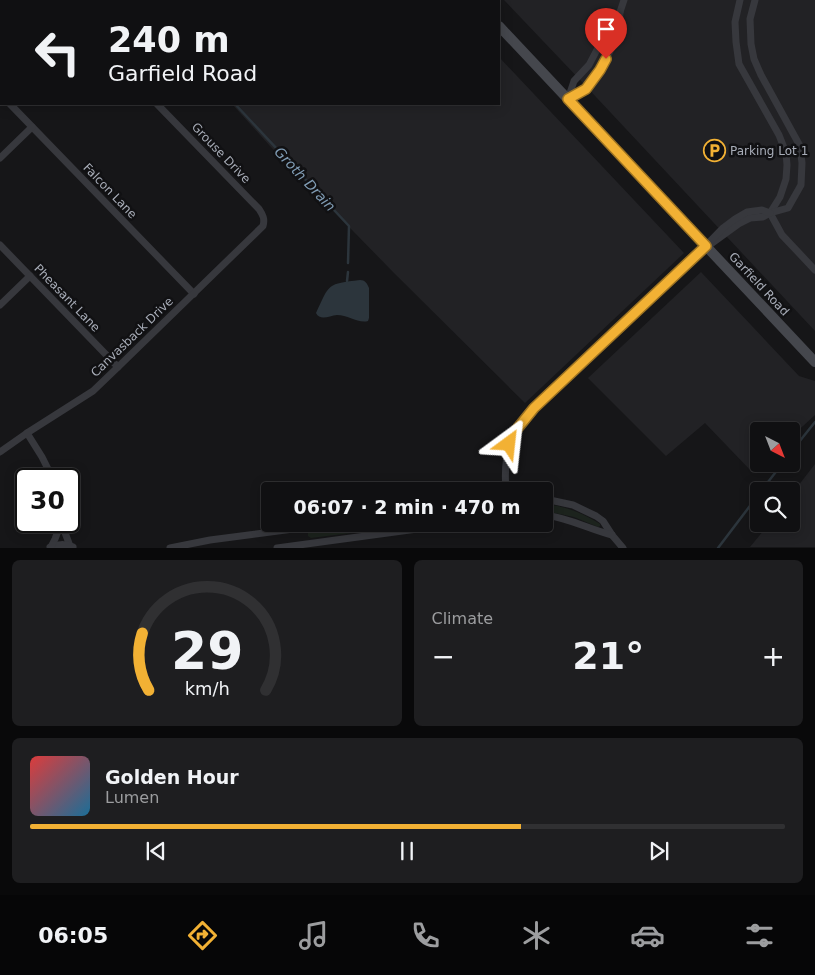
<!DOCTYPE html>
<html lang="en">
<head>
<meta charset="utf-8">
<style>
  body { margin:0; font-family:"DejaVu Sans",sans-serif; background:#1e1e20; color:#f1f3f6; height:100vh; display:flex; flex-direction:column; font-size:19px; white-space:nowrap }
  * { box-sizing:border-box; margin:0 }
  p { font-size:16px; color:#9c9d9f }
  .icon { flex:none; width:28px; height:28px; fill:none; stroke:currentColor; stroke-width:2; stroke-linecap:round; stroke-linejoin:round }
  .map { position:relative; height:548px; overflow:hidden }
  .panel { display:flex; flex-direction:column; gap:12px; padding:12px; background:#09090a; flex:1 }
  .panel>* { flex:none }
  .top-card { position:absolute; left:0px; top:0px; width:500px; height:105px; box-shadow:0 2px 12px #0003,0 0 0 1px #303032; background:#101012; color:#f1f3f6; overflow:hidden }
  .needle { width:32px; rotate:138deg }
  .fabs { position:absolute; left:750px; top:422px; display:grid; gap:10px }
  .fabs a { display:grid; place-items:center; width:50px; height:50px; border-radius:5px; background:#101012; box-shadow:0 2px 12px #0003,0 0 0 1px #303032; font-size:25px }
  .speed { position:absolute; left:15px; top:468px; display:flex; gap:10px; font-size:25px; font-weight:700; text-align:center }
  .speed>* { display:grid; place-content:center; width:65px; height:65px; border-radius:50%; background:#101012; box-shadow:0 2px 12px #0003,0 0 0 1px #303032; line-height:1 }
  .speed .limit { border:2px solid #111; border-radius:8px; background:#fff; color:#111 }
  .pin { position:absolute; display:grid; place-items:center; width:42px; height:42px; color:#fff; margin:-51px -21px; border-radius:50% 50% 50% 0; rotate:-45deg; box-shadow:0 0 5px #0007 }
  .pin .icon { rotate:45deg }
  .me { position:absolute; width:55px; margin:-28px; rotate:30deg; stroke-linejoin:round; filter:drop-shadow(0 0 4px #0008) }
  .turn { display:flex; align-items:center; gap:18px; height:105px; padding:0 25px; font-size:22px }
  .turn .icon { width:65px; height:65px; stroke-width:2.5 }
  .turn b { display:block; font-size:35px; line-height:42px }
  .big { font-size:38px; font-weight:600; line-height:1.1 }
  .panel .card { flex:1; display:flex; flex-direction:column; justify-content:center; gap:8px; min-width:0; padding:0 18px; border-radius:8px; background:#1e1e20 }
  .panel .dial { align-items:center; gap:0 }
  .dial svg { height:130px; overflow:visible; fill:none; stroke:#303032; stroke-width:7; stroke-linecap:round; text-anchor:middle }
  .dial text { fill:#f1f3f6; stroke:none }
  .song { display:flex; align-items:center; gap:15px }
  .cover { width:60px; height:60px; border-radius:8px; background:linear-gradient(135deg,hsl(0 70% 55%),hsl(200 70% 35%)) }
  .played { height:5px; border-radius:2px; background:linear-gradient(90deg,#f2b134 65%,#303032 65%) }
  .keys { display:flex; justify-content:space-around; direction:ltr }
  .heat { display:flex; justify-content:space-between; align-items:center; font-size:28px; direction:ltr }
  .panel .tiles { flex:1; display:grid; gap:12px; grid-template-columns:1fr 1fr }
  .card:last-child { grid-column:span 2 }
  .trip { position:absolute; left:261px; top:482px; width:292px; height:50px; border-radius:5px; background:#101012; box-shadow:0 2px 12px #0003,0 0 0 1px #303032; font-weight:600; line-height:50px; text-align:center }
  .tab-bar { display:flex; height:80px; justify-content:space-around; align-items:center; background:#060607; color:#9c9d9f }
  .tab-bar .icon { width:35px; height:35px }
  .tab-bar .selected { color:#f2b134 }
  .tab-bar b { font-size:22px; color:#f1f3f6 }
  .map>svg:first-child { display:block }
</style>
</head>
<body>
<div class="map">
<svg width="815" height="548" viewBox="0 0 815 548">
  <rect width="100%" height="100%" fill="#161618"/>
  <g fill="#222225">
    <path d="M504,0H815V331L582,82Z"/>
    <path d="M499,57L684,253L525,403L394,273L270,146L232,104H499Z"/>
    <path d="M701,272L799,376L815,381V415L791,437V431H759V464H763L753,473L705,423L666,456L588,378Z"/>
    <path d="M815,464V547H750L769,524H791V495Z"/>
  </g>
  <g fill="#1c231d">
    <path d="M545,504C565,506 583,513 600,524V526L598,527L574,517L545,511Z"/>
    <path d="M368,524H412L399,527L311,538L308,536V532L310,531Z"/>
  </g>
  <path fill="#2c353c" d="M360,280C365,280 367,283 369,288V318L368,321C359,324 348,315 337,315C329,316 320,321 316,313C330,283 327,284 360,280Z"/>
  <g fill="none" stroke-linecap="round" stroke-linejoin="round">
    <g stroke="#2c353c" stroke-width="2.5">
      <path d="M138,0L139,1"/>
      <path d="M235,104L349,226L348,263"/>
      <path d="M347,281L348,272"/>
      <path d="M791,452L815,422"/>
      <path d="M761,491L782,464"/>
      <path d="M718,548L759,494"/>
    </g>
    <g stroke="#37383d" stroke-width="7">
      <path d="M57,0L59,1"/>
      <path d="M740,0L735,22L736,42L739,64L779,135L786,153L787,165L786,179L780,197L770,213"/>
      <path d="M11,1L13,0"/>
      <path d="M0,12L1,11"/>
      <path d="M0,93L1,95"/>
      <path d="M568,99L586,89L601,70L612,47L619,29L620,12L624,0"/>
      <path d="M568,99L574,81L589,65L601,42L607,24L620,12"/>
      <path d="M10,104L194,294"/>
      <path d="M0,158L32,127"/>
      <path d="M770,213L782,235L815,270"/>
      <path d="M711,244L740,223L750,218L763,217L770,213L788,208L801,185L802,163L800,146L761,75L754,59L751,44L750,19L755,0"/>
      <path d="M0,245L118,367"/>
      <path d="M0,305L30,276"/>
      <path d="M27,433L42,457L53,479"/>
      <path d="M0,452L27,433L93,391L118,367L263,226C265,219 263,215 259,209L157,104"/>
      <path d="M506,491C503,454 509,437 534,408L692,260L723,228L735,219L747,212L762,210L770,213"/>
      <path d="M545,499L573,505L596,516L603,521L612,535L623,548"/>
      <path d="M545,515C569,518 589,529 612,535"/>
      <path d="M61,522L70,546"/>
      <path d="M50,547C58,544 65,543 73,547"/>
      <path d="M51,547L55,539L61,523"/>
      <path d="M170,548L210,540L331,524"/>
      <path d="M277,548L454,524"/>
    </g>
    <g stroke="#45474d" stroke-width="10">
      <path d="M474,0L475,1"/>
      <path d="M499,26L815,362"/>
    </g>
  </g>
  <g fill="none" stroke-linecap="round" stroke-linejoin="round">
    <defs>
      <path id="route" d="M509,444L517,429L534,408L706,246L568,99L586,89L600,70L606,59"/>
    </defs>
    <use href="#route" stroke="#9d7322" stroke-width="12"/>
    <use href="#route" stroke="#f2b134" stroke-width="9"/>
  </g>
  <defs>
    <symbol id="parking-ring" viewBox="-11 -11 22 22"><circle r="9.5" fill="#111113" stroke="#f2b134" stroke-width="1.5"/><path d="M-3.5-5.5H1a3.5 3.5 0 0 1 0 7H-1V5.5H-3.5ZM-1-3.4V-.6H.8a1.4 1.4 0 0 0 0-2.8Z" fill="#f2b134"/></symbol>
  </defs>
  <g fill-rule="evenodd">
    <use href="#parking-ring" x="702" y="138" width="25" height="25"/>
  </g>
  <g text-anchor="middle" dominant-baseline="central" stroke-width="5" stroke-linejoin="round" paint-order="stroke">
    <g font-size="12" fill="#a8adb8" stroke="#111113" text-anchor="start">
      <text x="730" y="151">Parking Lot 1</text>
    </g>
    <g font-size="12" fill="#a8adb8" stroke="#111113">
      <text transform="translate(221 153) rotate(46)">Grouse Drive</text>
      <text transform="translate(110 191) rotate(46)">Falcon Lane</text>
      <text transform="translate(759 284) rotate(47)">Garfield Road</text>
      <text transform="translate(67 298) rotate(46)">Pheasant Lane</text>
      <text transform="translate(132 337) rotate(-44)">Canvasback Drive</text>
    </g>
    <g font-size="14" font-style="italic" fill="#7f9bb3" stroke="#111113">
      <text transform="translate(305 179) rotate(47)">Groth Drain</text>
    </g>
  </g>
</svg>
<div class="fabs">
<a><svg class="needle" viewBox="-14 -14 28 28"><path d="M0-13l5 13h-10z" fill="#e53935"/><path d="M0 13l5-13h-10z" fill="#9c9d9f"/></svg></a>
<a><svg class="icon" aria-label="search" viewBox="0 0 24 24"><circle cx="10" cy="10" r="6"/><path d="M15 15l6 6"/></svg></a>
</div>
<div class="speed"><div class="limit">30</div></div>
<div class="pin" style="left:606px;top:59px;background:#d93025"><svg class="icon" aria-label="arrive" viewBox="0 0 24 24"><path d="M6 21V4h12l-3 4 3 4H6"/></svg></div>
<svg class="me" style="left:509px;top:444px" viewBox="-20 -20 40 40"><path d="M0-17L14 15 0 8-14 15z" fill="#f2b134" stroke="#fff" stroke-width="4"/></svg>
<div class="trip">06:07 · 2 min · 470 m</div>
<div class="top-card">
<div class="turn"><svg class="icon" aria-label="left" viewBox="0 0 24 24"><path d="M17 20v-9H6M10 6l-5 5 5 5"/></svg><div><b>240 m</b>Garfield Road</div></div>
</div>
</div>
<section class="panel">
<div class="tiles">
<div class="card dial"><svg viewBox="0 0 100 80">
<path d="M14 69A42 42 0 1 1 86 69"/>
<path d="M14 69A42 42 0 0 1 10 34" stroke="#f2b134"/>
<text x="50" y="56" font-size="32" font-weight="700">29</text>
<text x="50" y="72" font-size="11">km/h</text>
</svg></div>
<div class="card"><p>Climate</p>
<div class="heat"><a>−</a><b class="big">21°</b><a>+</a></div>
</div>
<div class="card">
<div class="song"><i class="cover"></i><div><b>Golden Hour</b><p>Lumen</p></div></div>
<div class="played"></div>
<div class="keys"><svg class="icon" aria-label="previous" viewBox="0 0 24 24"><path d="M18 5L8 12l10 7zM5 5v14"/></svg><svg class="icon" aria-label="pause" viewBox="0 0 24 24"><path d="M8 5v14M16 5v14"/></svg><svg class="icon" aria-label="next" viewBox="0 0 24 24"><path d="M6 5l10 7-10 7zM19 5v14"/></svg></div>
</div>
</div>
</section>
<nav class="tab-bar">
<b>06:05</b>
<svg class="icon selected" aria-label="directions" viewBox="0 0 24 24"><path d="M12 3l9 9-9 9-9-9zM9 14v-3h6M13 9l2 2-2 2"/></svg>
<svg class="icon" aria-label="music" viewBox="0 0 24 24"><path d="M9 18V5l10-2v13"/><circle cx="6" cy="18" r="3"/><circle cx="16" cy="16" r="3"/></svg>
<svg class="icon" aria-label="phone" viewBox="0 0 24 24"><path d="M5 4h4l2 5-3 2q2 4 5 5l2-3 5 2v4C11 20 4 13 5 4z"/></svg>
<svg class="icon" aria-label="climate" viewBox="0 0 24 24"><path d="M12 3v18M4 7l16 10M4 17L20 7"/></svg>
<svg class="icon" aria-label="car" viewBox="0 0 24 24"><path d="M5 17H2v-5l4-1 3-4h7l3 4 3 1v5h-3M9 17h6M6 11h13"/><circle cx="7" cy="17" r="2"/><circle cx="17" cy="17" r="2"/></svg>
<svg class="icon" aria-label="filters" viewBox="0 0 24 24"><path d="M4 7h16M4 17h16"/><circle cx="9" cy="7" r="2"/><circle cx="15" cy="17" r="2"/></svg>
</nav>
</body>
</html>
